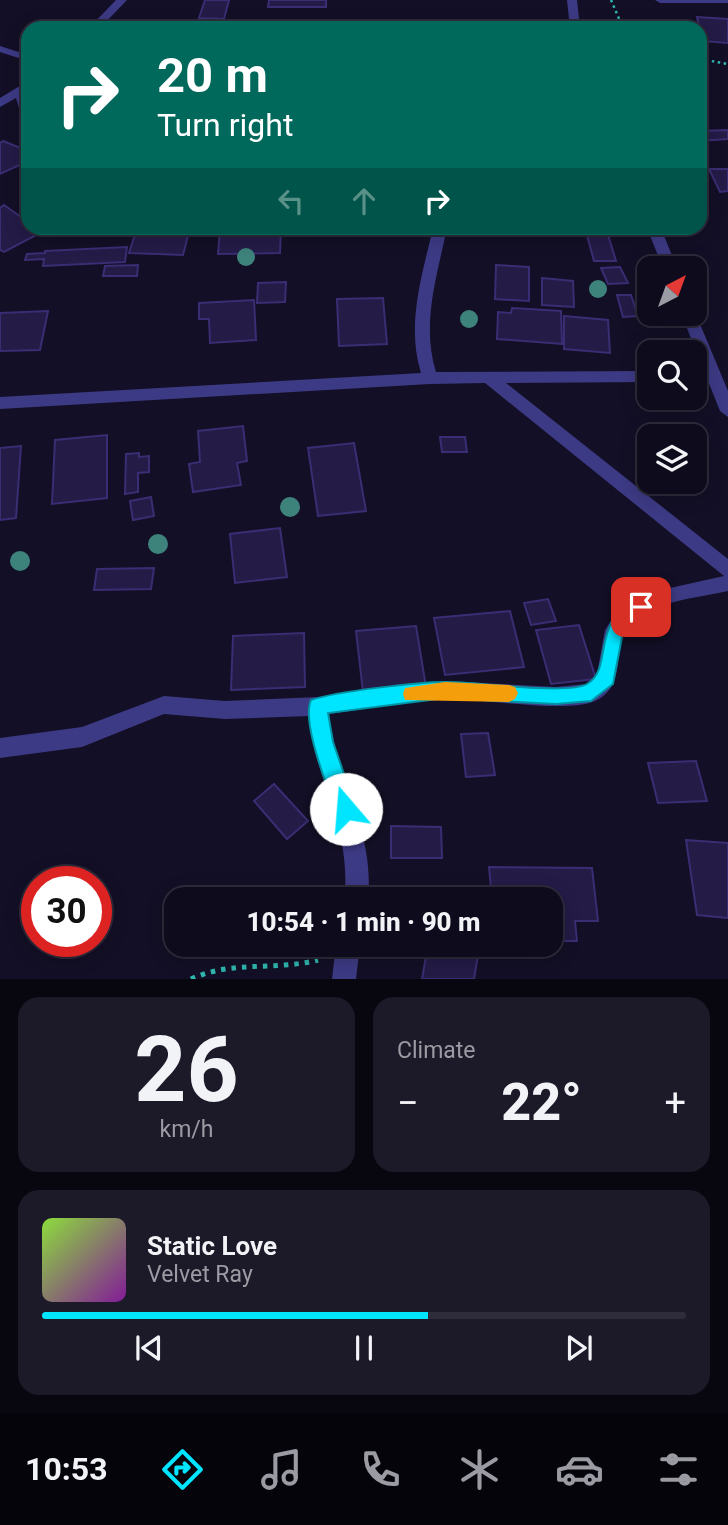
<!DOCTYPE html>
<html lang="en">
<head>
<meta charset="utf-8">
<style>
  body { margin:0; font-family:Roboto,sans-serif; background:#1c1929; color:#f1f3f6; height:100vh; display:flex; flex-direction:column; font-size:26px; white-space:nowrap }
  * { box-sizing:border-box; margin:0 }
  p { font-size:23px; color:#9b9ba3 }
  .icon { flex:none; width:38px; height:38px; fill:none; stroke:currentColor; stroke-width:2; stroke-linecap:round; stroke-linejoin:round }
  .map { position:relative; height:979px; overflow:hidden }
  .side { display:flex; flex-direction:column; gap:18px; padding:18px; background:#08060f; flex:1 }
  .side>* { flex:none }
  .banner { position:absolute; left:21px; top:21px; width:686px; height:214px; border-radius:21px; box-shadow:0 4px 18px #0003,0 0 0 2px #2e2b3b; background:#00695c; color:#fff; overflow:hidden }
  .needle { width:46px; rotate:41deg }
  .fabs { position:absolute; left:637px; top:256px; display:grid; gap:14px }
  .fabs a { display:grid; place-items:center; width:70px; height:70px; border-radius:14px; background:#0e0b1c; box-shadow:0 4px 18px #0003,0 0 0 2px #2e2b3b; font-size:35px }
  .speed { position:absolute; left:21px; top:866px; display:flex; gap:14px; font-size:35px; font-weight:700; text-align:center }
  .speed>* { display:grid; place-content:center; width:91px; height:91px; border-radius:50%; background:#0e0b1c; box-shadow:0 4px 18px #0003,0 0 0 2px #2e2b3b; line-height:1 }
  .speed .limit { border:10px solid #d22; background:#fff; color:#111 }
  .pin { position:absolute; display:grid; place-items:center; width:60px; height:60px; color:#fff; margin:-30px; border-radius:14px; box-shadow:0 4px 10px #0006 }
  .me { position:absolute; width:77px; margin:-38px; rotate:342deg; stroke-linejoin:round; filter:drop-shadow(0 0 5px #0008) }
  .turn { display:flex; align-items:center; gap:24px; height:147px; padding:0 21px; font-size:32px }
  .turn .icon { width:91px; height:91px; stroke-width:2.5 }
  .turn b { display:block; font-size:49px; line-height:60px }
  .lanes { display:flex; align-items:center; height:66px; padding:0 21px; background:#0003; justify-content:center; gap:35px; direction:ltr }
  .lanes .off { opacity:.35 }
  .big { font-size:52px; font-weight:800; line-height:1.1 }
  .side .widget { flex:1; display:flex; flex-direction:column; justify-content:center; gap:10px; min-width:0; padding:0 24px; border-radius:21px; background:#1c1929 }
  .side .dial { align-items:center; gap:0 }
  .dial b { font-size:91px; line-height:1 }
  .song { display:flex; align-items:center; gap:21px }
  .cover { width:84px; height:84px; border-radius:10px; background:linear-gradient(135deg,hsl(90 70% 55%),hsl(290 70% 35%)) }
  .played { height:7px; border-radius:4px; background:linear-gradient(90deg,#00e5ff 60%,#2e2b3b 60%) }
  .keys { display:flex; justify-content:space-around; direction:ltr }
  .heat { display:flex; justify-content:space-between; align-items:center; font-size:38px; direction:ltr }
  .side .tiles { flex:1; display:grid; gap:18px; grid-template-columns:1fr 1fr }
  .widget:last-child { grid-column:span 2 }
  .trip { position:absolute; left:164px; top:887px; width:399px; height:70px; border-radius:21px; background:#0e0b1c; box-shadow:0 4px 18px #0003,0 0 0 2px #2e2b3b; font-weight:800; line-height:70px; text-align:center }
  .menu { display:flex; height:112px; justify-content:space-around; align-items:center; background:#06040b; color:#9b9ba3 }
  .menu .icon { width:49px; height:49px }
  .menu .on { color:#00e5ff }
  .menu b { font-size:32px; color:#f1f3f6 }
  .map>svg:first-child { display:block }
</style>
</head>
<body>
<div class="map">
<svg width="728" height="979" viewBox="0 0 728 979">
  <rect width="100%" height="100%" fill="#130f26"/>
  <g fill="#241b47" stroke="#3b2d73" stroke-width="2">
    <path d="M205,0H229L224,19L199,18Z"/>
    <path d="M269,0H326V7H268Z"/>
    <path d="M697,17L728,19V43L702,41Z"/>
    <path d="M728,130V139L700,141V131Z"/>
    <path d="M3,141L28,151V161L0,174V143Z"/>
    <path d="M709,169H728V191L720,192Z"/>
    <path d="M4,205L28,222V228L42,232L4,252L0,250V208Z"/>
    <path d="M137,228H190L183,255L129,253Z"/>
    <path d="M517,228H578L580,233L518,234Z"/>
    <path d="M585,228H606L616,261H594Z"/>
    <path d="M281,229L280,253L218,254L220,230Z"/>
    <path d="M127,247L125,262L43,266L44,259L25,260L27,254L45,253V251Z"/>
    <path d="M138,265L137,276H103L105,266Z"/>
    <path d="M496,265L529,267V301L495,299Z"/>
    <path d="M620,267L628,283L608,284L601,268Z"/>
    <path d="M542,278L573,281L574,307L542,305Z"/>
    <path d="M286,282L285,302L257,303L258,283Z"/>
    <path d="M617,295H631L638,316L623,317Z"/>
    <path d="M383,298L387,344L339,346L337,299Z"/>
    <path d="M254,300L256,340L210,343L209,319H199V303Z"/>
    <path d="M512,308L561,311L562,344L497,339L498,312L511,313Z"/>
    <path d="M48,311L40,350L0,351V313Z"/>
    <path d="M564,316L608,320L610,353L564,349Z"/>
    <path d="M243,426L247,461L237,463L241,485L193,492L189,464L200,462L198,431Z"/>
    <path d="M107,435V498L52,504L55,440Z"/>
    <path d="M440,437H465L467,452H442Z"/>
    <path d="M354,443L366,511L318,516L308,448Z"/>
    <path d="M21,446L16,518L0,520V448Z"/>
    <path d="M139,453V457L149,456V472L138,473V492L125,494L126,454Z"/>
    <path d="M151,497L154,516L133,520L130,501Z"/>
    <path d="M280,528L287,577L235,583L230,534Z"/>
    <path d="M154,568L151,589L94,590L97,569Z"/>
    <path d="M548,599L556,621L531,625L524,603Z"/>
    <path d="M510,611L524,667L445,675L434,618Z"/>
    <path d="M579,625L596,679L551,684L536,630Z"/>
    <path d="M416,626L426,687L363,692L356,631Z"/>
    <path d="M304,633L305,687L231,690L233,636Z"/>
    <path d="M488,733L495,775L466,777L461,734Z"/>
    <path d="M696,761L707,801L658,803L648,763Z"/>
    <path d="M274,784L308,821L287,839L254,801Z"/>
    <path d="M391,826L441,827L442,858H391Z"/>
    <path d="M686,840L728,843V918L697,915Z"/>
    <path d="M489,867L592,868L598,921H575L577,941H551V900H479L478,888H491Z"/>
    <path d="M428,945H463L479,949L474,979H422Z"/>
  </g>
  <g fill="none" stroke-linecap="round" stroke-linejoin="round">
    <g stroke="#2fb8b0" stroke-width="2.5" stroke-dasharray="2.5 3.5" stroke-linecap="butt">
      <path d="M611,0L623,28"/>
      <path d="M700,59L728,64"/>
    </g>
    <path stroke="#2fb8b0" stroke-width="5" stroke-dasharray="4.5 6" stroke-linecap="butt" d="M191,979C233,960 275,971 318,960"/>
    <path fill="#3d3a85" fill-rule="evenodd" d="M0,46L28,55V61L0,52Z"/>
    <g fill="#3d3a85" fill-rule="evenodd">
      <path d="M116,0H127L100,28H89Z"/>
      <path d="M567,0H577L580,28H570Z"/>
      <path d="M655,0H728V3H660Z"/>
      <path d="M28,81V122L22,118L16,98L0,107V98Z"/>
      <path d="M433,228H447C437,276 421,324 436,372L649,371V382L506,383L728,559V591C697,598 651,601 629,626C610,647 629,686 595,701C565,714 483,698 446,699C408,700 368,709 329,714C337,780 375,830 368,900H344C353,830 315,781 309,716L225,719L164,714L82,747L0,758V738L82,727L164,696L225,701L318,697L445,681L556,687L586,684L597,674L605,630L616,613L634,601L670,588L724,576L485,383L430,384L0,409V397L421,373C406,324 422,276 433,228Z"/>
      <path d="M647,228H661L677,268H663Z"/>
      <path d="M695,312L728,391V417L720,411L708,381L695,380V370L703,369L681,313Z"/>
      <path d="M336,945H360L356,979H332Z"/>
    </g>
  </g>
  <g fill="#3d827b">
    <circle cx="246" cy="257" r="9"/>
    <circle cx="598" cy="289" r="9"/>
    <circle cx="469" cy="319" r="9"/>
    <circle cx="290" cy="507" r="10"/>
    <circle cx="158" cy="544" r="10"/>
    <circle cx="20" cy="561" r="10"/>
  </g>
  <path fill="#00e5ff" stroke="#0095a6" stroke-width="2" d="M641,599L649,607L623,632L613,684L591,701L556,704L445,698L328,713L333,742L356,809L353,816L346,819L339,816C329,793 301,722 311,700C334,692 423,681 449,682C475,682 568,695 587,684C615,668 588,618 641,599Z"/>
  <path fill="#f59e0b" d="M445,682L509,685L515,687L518,693L515,699L509,702L405,700L403,694L405,688Z"/>
</svg>
<div class="fabs">
<a><svg class="needle" viewBox="-14 -14 28 28"><path d="M0-13l5 13h-10z" fill="#e53935"/><path d="M0 13l5-13h-10z" fill="#9b9ba3"/></svg></a>
<a><svg class="icon" aria-label="search" viewBox="0 0 24 24"><circle cx="10" cy="10" r="6"/><path d="M15 15l6 6"/></svg></a>
<a><svg class="icon" aria-label="layers" viewBox="0 0 24 24"><path d="M12 4l9 5-9 5-9-5zM3 14l9 5 9-5"/></svg></a>
</div>
<div class="speed"><div class="limit">30</div></div>
<div class="pin" style="left:641px;top:607px;background:#d93025"><svg class="icon" aria-label="arrive" viewBox="0 0 24 24"><path d="M6 21V4h12l-3 4 3 4H6"/></svg></div>
<svg class="me" style="left:346px;top:809px" viewBox="-20 -20 40 40"><circle r="19" fill="#fff"/><path d="M0-13L10 11 0 6-10 11z" fill="#00e5ff"/></svg>
<div class="trip">10:54 · 1 min · 90 m</div>
<div class="banner">
<div class="turn"><svg class="icon" aria-label="right" viewBox="0 0 24 24"><path d="M7 20v-9h11M14 6l5 5-5 5"/></svg><div><b>20 m</b>Turn right</div></div>
<div class="lanes"><svg class="icon off" aria-label="left" viewBox="0 0 24 24"><path d="M17 20v-9H6M10 6l-5 5 5 5"/></svg><svg class="icon off" aria-label="ahead" viewBox="0 0 24 24"><path d="M12 20V5M6 11l6-6 6 6"/></svg><svg class="icon" aria-label="right" viewBox="0 0 24 24"><path d="M7 20v-9h11M14 6l5 5-5 5"/></svg></div>
</div>
</div>
<section class="side">
<div class="tiles">
<div class="widget dial"><b>26</b><p>km/h</p></div>
<div class="widget"><p>Climate</p>
<div class="heat"><a>−</a><b class="big">22°</b><a>+</a></div>
</div>
<div class="widget">
<div class="song"><i class="cover"></i><div><b>Static Love</b><p>Velvet Ray</p></div></div>
<div class="played"></div>
<div class="keys"><svg class="icon" aria-label="previous" viewBox="0 0 24 24"><path d="M18 5L8 12l10 7zM5 5v14"/></svg><svg class="icon" aria-label="pause" viewBox="0 0 24 24"><path d="M8 5v14M16 5v14"/></svg><svg class="icon" aria-label="next" viewBox="0 0 24 24"><path d="M6 5l10 7-10 7zM19 5v14"/></svg></div>
</div>
</div>
</section>
<nav class="menu">
<b>10:53</b>
<svg class="icon on" aria-label="directions" viewBox="0 0 24 24"><path d="M12 3l9 9-9 9-9-9zM9 14v-3h6M13 9l2 2-2 2"/></svg>
<svg class="icon" aria-label="music" viewBox="0 0 24 24"><path d="M9 18V5l10-2v13"/><circle cx="6" cy="18" r="3"/><circle cx="16" cy="16" r="3"/></svg>
<svg class="icon" aria-label="phone" viewBox="0 0 24 24"><path d="M5 4h4l2 5-3 2q2 4 5 5l2-3 5 2v4C11 20 4 13 5 4z"/></svg>
<svg class="icon" aria-label="climate" viewBox="0 0 24 24"><path d="M12 3v18M4 7l16 10M4 17L20 7"/></svg>
<svg class="icon" aria-label="car" viewBox="0 0 24 24"><path d="M5 17H2v-5l4-1 3-4h7l3 4 3 1v5h-3M9 17h6M6 11h13"/><circle cx="7" cy="17" r="2"/><circle cx="17" cy="17" r="2"/></svg>
<svg class="icon" aria-label="filters" viewBox="0 0 24 24"><path d="M4 7h16M4 17h16"/><circle cx="9" cy="7" r="2"/><circle cx="15" cy="17" r="2"/></svg>
</nav>
</body>
</html>
